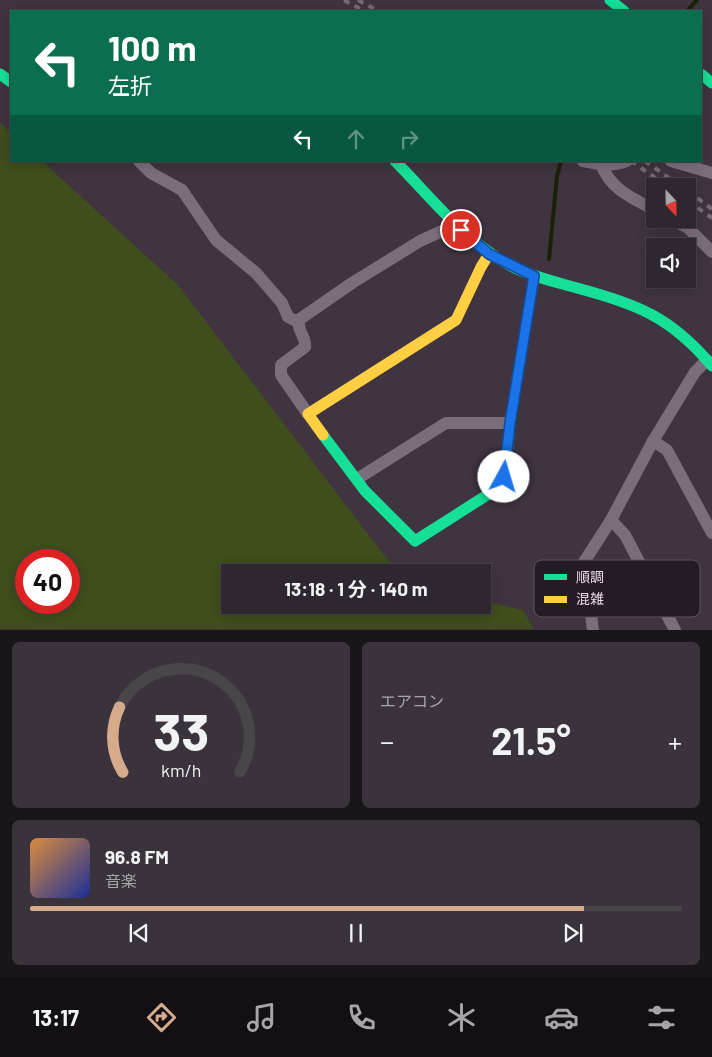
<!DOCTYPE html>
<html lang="ja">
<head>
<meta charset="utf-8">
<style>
  body { margin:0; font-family:Barlow,"Noto Sans JP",sans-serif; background:#3b333b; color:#f1f3f6; height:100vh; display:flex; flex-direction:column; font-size:19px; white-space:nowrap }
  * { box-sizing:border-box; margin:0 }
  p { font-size:16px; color:#a7a5aa }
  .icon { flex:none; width:28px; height:28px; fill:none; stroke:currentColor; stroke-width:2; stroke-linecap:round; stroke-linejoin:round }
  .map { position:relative; height:630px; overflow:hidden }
  .details { display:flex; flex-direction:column; gap:12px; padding:12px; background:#1a151a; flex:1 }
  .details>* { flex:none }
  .banner { position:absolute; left:10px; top:10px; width:692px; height:152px; border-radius:0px; box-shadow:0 2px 12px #0003,0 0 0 1px #4a444b; background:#0b6e4f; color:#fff; overflow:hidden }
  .needle { width:32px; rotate:158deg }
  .fabs { position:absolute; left:646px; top:178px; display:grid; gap:10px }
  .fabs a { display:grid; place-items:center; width:50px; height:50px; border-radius:0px; background:#2f272f; box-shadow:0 2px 12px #0003,0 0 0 1px #4a444b; font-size:25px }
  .speed { position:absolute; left:15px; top:549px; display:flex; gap:10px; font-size:25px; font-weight:700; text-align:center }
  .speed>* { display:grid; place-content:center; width:65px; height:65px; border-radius:50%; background:#2f272f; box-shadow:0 2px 12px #0003,0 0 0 1px #4a444b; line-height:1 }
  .speed .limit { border:8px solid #d22; background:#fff; color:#111 }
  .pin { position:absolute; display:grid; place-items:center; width:42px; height:42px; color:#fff; margin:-21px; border:2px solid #fff; border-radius:50%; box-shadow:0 1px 5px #0007 }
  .me { position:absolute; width:55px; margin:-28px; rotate:6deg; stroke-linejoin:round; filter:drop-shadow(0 0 4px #0008) }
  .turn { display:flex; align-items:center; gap:18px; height:105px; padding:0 15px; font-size:22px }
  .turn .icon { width:65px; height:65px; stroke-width:2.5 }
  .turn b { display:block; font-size:35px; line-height:42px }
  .lanes { display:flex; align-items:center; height:48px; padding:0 15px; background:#0003; justify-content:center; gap:25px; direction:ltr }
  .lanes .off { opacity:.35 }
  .big { font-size:38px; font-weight:700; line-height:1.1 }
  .details .card { flex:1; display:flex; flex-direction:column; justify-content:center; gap:8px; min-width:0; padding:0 18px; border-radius:8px; background:#3b333b }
  .details .dial { align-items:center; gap:0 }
  .dial svg { height:130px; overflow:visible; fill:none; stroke:#4a444b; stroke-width:7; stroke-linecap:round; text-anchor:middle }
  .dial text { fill:#f1f3f6; stroke:none }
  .song { display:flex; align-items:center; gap:15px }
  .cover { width:60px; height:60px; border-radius:8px; background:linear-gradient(135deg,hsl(30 70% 55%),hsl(230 70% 35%)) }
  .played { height:5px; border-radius:2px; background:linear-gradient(90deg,#d6ab8b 85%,#4a444b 85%) }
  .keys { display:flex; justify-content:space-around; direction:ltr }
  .heat { display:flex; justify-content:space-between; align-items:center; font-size:28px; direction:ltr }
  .details .tiles { flex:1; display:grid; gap:12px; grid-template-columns:1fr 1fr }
  .card:last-child { grid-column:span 2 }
  .trip { position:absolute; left:221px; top:564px; width:270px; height:50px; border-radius:0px; background:#2f272f; box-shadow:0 2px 12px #0003,0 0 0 1px #4a444b; font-weight:700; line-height:50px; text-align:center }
  .tabs { display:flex; height:80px; justify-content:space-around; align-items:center; background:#131013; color:#a7a5aa }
  .tabs .icon { width:35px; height:35px }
  .tabs .current { color:#d6ab8b }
  .tabs b { font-size:22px; color:#f1f3f6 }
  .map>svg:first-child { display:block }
</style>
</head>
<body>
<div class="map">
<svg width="712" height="630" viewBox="0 0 712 630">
  <rect width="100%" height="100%" fill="#3f343f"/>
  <path fill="#3f4e1c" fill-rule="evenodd" d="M0,123L11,133V161H42L178,285L397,572H230V605H482L483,601L523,610L534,629H0ZM26,560H69V602H26Z"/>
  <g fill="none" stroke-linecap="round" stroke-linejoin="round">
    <g stroke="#192107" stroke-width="4">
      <path d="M687,11L697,0"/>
      <path d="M549,259L557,176L561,161"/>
    </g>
    <g stroke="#7b6e7b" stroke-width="12">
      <path d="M139,161L151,173L182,190L216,240L256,273L282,303L288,317L298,322"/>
      <path d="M583,161C599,164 612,167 627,161"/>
      <path d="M671,161L712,173"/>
      <path d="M601,164C611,190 632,198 655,210"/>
      <path d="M671,219L688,228L712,252"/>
      <path d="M308,414L281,375V365L305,347C307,337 295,330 300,319L352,283L420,241L442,231L453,223"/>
      <path d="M653,441L667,450L712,533"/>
      <path d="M357,479L446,423H510"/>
      <path d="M611,520L625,535L675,630"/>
      <path d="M593,630L584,562L611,520L653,441L695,372L707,360"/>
    </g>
    <g stroke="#16e098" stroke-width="11">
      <path d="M610,0L624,11"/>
      <path d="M0,74L11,82"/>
      <path d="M701,74L712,83"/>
      <path d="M395,161C432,198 465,242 513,267C533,277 556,282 577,288C637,304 671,317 712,366"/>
      <path d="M323,435L365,491L415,541L498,488L505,477L510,423L534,276"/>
    </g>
    <path stroke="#ffcf43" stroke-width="11" d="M323,435L308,414L456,320L481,267L489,254"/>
    <g stroke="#776c77" stroke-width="4" stroke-dasharray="6 6" stroke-linecap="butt">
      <path d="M344,0L364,11"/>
      <path d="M358,0L378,11"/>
      <path d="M631,161L667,186"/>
      <path d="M645,161L680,186"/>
      <path d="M688,191L712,209"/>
      <path d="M688,201L712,218"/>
    </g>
  </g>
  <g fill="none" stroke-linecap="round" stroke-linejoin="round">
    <defs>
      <path id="route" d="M461,230L489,254L534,276L510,423L504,477"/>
    </defs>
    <use href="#route" stroke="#114b97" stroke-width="12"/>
    <use href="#route" stroke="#1a73e8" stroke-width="9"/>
  </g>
  <rect x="534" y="560" width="166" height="57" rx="8" fill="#241b24" stroke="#5f555f" stroke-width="1"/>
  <rect x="544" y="574" width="23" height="6" fill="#16e098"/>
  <rect x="544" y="596" width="23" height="7" fill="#ffcf43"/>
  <g font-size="14" fill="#eadce9">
    <text x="576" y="582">順調</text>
    <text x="576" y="604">混雑</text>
  </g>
</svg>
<div class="fabs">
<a><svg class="needle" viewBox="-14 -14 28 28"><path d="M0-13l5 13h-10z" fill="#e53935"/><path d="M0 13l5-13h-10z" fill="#a7a5aa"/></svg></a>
<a><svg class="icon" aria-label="sound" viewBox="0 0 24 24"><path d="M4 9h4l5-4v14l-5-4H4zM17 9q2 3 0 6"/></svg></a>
</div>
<div class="speed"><div class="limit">40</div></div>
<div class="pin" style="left:461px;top:230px;background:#d93025"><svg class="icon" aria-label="arrive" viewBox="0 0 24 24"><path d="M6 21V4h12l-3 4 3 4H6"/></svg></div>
<svg class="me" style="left:504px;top:477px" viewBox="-20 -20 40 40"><circle r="19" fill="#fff"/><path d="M0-13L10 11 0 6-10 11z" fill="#1a73e8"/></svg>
<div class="trip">13:18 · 1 分 · 140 m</div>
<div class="banner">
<div class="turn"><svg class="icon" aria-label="left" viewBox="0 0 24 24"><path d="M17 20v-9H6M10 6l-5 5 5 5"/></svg><div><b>100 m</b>左折</div></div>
<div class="lanes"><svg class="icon" aria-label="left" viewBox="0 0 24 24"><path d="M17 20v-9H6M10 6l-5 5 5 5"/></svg><svg class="icon off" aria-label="ahead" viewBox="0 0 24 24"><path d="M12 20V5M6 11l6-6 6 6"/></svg><svg class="icon off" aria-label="right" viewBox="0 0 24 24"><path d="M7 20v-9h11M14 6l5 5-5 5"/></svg></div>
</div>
</div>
<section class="details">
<div class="tiles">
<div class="card dial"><svg viewBox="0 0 100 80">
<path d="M14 69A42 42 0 1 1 86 69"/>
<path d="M14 69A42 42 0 0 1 12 29" stroke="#d6ab8b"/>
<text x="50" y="56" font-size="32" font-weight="700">33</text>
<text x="50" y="72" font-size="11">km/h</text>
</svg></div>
<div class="card"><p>エアコン</p>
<div class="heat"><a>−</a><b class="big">21.5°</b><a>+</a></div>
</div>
<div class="card">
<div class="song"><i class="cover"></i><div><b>96.8 FM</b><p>音楽</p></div></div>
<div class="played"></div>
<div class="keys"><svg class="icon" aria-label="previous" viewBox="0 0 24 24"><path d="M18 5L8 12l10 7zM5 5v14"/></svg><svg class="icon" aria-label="pause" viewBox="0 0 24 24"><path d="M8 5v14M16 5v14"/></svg><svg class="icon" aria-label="next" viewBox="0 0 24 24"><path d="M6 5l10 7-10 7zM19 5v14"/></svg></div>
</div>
</div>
</section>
<nav class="tabs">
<b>13:17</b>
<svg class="icon current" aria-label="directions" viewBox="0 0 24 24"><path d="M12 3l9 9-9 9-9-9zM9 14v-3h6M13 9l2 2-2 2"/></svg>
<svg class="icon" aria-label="music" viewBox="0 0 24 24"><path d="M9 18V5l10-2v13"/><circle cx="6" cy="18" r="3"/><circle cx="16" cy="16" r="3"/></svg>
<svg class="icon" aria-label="phone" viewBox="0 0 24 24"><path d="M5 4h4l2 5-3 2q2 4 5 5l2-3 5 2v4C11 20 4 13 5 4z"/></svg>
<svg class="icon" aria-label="climate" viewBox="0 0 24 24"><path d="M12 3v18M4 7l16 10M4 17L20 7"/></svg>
<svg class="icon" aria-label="car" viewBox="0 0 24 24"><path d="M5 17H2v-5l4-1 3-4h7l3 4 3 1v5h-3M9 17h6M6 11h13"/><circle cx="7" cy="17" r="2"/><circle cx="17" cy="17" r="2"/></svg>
<svg class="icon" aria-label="filters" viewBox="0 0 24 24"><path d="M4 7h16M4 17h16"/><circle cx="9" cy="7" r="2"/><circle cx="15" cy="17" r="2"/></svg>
</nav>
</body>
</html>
